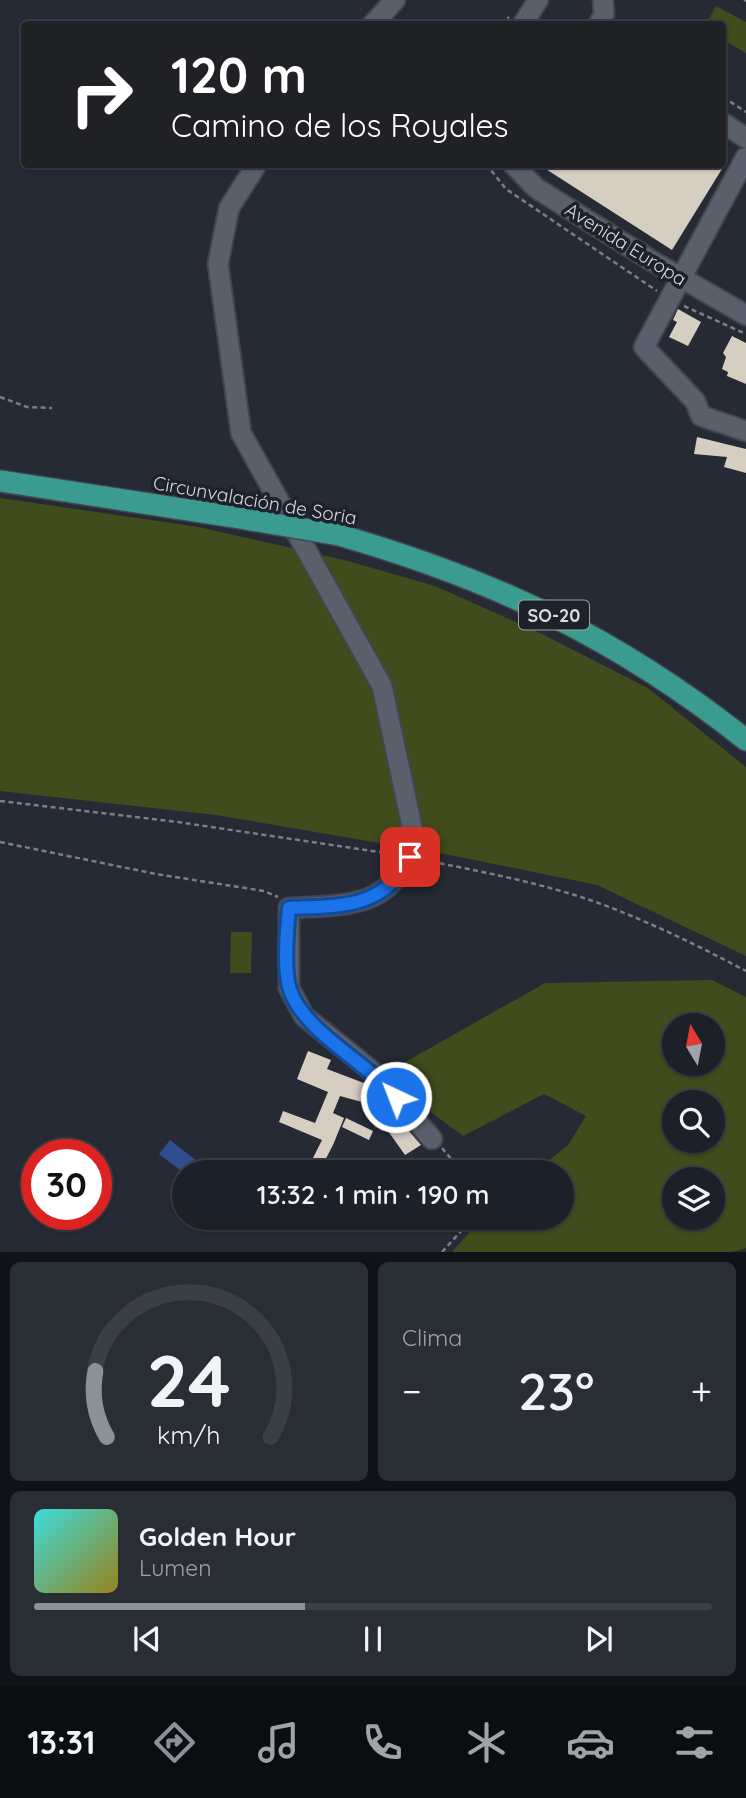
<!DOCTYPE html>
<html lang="es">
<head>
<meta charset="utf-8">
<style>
  body { margin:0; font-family:Quicksand,sans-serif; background:#292d34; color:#f1f3f6; height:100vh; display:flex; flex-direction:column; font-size:26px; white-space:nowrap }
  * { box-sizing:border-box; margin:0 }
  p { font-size:23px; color:#a0a3a8 }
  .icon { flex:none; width:38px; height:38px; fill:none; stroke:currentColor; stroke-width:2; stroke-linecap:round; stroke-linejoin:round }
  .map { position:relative; height:1252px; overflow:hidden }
  .sheet { display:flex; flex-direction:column; gap:10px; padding:10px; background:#0f1216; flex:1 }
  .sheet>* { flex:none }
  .guide { position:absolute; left:21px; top:21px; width:705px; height:147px; border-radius:7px; box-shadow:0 2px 5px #0004,0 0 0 2px #3a3e45; background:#202124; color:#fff; overflow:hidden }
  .needle { width:46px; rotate:350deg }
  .fabs { position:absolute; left:662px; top:1013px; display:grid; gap:14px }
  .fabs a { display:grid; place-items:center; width:63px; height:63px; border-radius:50%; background:#1c2028; box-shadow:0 2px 5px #0004,0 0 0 2px #3a3e45; font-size:35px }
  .speed { position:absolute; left:21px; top:1139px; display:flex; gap:14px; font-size:35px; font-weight:700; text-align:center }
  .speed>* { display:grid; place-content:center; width:91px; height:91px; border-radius:50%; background:#1c2028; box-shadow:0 2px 5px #0004,0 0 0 2px #3a3e45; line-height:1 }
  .speed .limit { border:10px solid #d22; background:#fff; color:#111 }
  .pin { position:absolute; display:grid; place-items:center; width:60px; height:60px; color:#fff; margin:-30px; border-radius:14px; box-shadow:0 4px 10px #0006 }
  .me { position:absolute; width:77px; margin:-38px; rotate:317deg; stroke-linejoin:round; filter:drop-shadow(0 0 5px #0008) }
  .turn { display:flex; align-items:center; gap:24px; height:147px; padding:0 35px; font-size:32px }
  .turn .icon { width:91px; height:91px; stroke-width:2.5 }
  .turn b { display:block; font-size:49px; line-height:60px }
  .big { font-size:52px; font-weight:600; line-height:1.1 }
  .sheet .tile { flex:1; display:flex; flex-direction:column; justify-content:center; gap:10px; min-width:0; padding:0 24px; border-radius:10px; background:#292d34 }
  .sheet .dial { align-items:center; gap:0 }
  .dial svg { height:182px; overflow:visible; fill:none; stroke:#3a3e45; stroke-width:7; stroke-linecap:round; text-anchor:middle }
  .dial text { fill:#f1f3f6; stroke:none }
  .song { display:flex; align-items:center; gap:21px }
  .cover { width:84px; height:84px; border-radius:10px; background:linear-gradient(135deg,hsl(180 70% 55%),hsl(50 70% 35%)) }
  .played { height:7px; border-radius:4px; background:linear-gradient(90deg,#8c9099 40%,#3a3e45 40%) }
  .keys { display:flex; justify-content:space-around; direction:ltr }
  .heat { display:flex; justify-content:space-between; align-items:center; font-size:38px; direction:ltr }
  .sheet .tiles { flex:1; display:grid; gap:10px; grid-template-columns:1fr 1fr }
  .tile:last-child { grid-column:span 2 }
  .trip { position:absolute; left:172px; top:1160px; width:402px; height:70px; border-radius:35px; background:#1c2028; box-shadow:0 2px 5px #0004,0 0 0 2px #3a3e45; font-weight:600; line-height:70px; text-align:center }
  .menu { display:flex; height:112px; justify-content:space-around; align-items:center; background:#0b0d10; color:#a0a3a8 }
  .menu .icon { width:49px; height:49px }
  .menu .selected { color:#8c9099 }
  .menu b { font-size:32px; color:#f1f3f6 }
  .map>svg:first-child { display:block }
</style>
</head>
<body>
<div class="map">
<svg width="746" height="1252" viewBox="0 0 746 1252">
  <rect width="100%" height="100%" fill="#262a35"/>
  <g fill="#404c1b" fill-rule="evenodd">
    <path d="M716,6L746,22V53L723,40V24H706Z"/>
    <path d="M0,498L199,527L344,560L435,586L538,632L648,688L746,767V956L597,885L455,856L216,815L0,791Z"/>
    <path d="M231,932H252L251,973H230Z"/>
    <path d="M712,980L746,997V1248L732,1252H452L482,1218H562V1172H535L568,1145L586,1116L544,1094L463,1136L408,1095L400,1065L545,983ZM674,1026H712V1064H674ZM674,1102H712V1141H674ZM674,1180H712V1218H674Z"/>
  </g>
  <path fill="#314d8e" d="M170,1140L211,1172L184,1173L159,1154Z"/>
  <g fill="#d7cec2">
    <path d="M538,164H725L672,250Z"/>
    <path d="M678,309L701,322L688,346L669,337L677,322L673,320Z"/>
    <path d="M732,336L746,343V384L727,376L728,372L722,369L726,357L723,353Z"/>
    <path d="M697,437L746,449V473L724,467L727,457L694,454Z"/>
    <path d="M308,1051L331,1060L327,1069L369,1085L421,1145L405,1155L369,1104L340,1096L333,1113L344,1118L333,1145L319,1172H306L322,1140L279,1122L283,1111L315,1123L328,1092L297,1079Z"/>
    <path d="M346,1118L373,1131L369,1140L342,1127Z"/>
  </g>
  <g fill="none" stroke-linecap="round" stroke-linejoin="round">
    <defs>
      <g id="minor">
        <path d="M373,24L395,0"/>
        <path d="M523,24L538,0"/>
        <path d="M599,24L604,14L603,0"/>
        <path d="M723,123L746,138"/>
        <path d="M746,157L644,347L695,401L701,416L746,431"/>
        <path d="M257,164L229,208L218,264L241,433L382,686L414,836C399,908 351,905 289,908V988L304,1016L378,1076L432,1139"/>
        <path d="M513,164L536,188L652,261L746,315"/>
      </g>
      <g id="highway">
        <path d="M0,481L234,517"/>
        <path d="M339,535C495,580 619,639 746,740"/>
      </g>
    </defs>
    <use href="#minor" stroke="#43464f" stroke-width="23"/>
    <use href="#highway" stroke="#43464f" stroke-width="24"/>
    <g stroke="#7b7f88" stroke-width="2.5" stroke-dasharray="5 3.5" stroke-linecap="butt">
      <path d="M744,0L746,1"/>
      <path d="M501,24L509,17"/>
      <path d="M723,97L746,112"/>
      <path d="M486,164L506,189L657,291"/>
      <path d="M684,306L746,334"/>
      <path d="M0,397L27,407L52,408"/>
      <path d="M0,801L178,822L393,854"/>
      <path d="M0,842L156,874L264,891L278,897"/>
      <path d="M423,860C479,871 536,882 590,900C644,919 695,944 746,971"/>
      <path d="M442,1148L462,1172"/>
      <path d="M442,1252L473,1218"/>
    </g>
    <use href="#minor" stroke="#5a606b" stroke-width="19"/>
    <use href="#highway" stroke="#399c8f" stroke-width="21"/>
    <defs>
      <path id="highway-bridge" d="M234,517L339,535"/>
    </defs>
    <use href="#highway-bridge" stroke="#43464f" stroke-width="24" stroke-linecap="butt"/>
    <use href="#highway-bridge" stroke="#399c8f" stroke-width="21"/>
  </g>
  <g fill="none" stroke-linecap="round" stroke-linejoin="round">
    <defs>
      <path id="route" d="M396,1097C366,1061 305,1033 290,990C283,970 287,929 289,908C340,906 385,909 410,857"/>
    </defs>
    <use href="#route" stroke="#114b97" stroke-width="18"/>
    <use href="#route" stroke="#1a73e8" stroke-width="12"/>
  </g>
  <g text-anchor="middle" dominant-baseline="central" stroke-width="7" stroke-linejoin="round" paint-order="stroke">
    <rect fill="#1c212a" stroke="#9ea2a9" stroke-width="2" x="519" y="600.5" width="70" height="29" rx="5"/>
    <g font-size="18" font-weight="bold" fill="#d6d9e0">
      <text x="554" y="615">SO-20</text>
    </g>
    <g font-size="19" fill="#d6d9e0" stroke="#1c212a">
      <text transform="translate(626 244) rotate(32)">Avenida Europa</text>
      <text transform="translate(255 500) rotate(10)">Circunvalación de Soria</text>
    </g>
  </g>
</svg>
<div class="fabs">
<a><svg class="needle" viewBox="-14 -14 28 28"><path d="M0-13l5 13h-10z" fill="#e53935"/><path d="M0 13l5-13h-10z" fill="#a0a3a8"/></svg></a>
<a><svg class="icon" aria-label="search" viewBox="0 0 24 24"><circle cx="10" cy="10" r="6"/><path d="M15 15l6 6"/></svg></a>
<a><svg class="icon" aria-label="layers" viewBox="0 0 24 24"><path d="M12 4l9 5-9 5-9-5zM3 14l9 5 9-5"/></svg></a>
</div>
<div class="speed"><div class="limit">30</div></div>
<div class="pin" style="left:410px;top:857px;background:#d93025"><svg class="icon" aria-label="arrive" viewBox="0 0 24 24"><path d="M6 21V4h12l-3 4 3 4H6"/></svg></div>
<svg class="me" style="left:396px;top:1097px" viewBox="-20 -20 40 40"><circle r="17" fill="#1a73e8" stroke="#fff" stroke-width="3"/><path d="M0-11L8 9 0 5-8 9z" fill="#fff"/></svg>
<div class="trip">13:32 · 1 min · 190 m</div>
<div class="guide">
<div class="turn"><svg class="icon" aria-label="right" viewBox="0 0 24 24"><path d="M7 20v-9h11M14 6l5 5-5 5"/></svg><div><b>120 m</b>Camino de los Royales</div></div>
</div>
</div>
<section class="sheet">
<div class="tiles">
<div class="tile dial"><svg viewBox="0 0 100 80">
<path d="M14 69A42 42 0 1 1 86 69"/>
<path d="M14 69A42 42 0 0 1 9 40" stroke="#8c9099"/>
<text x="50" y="56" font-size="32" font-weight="700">24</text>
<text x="50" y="72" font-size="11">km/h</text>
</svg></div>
<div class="tile"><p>Clima</p>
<div class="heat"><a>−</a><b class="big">23°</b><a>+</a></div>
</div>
<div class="tile">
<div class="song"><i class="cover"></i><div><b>Golden Hour</b><p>Lumen</p></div></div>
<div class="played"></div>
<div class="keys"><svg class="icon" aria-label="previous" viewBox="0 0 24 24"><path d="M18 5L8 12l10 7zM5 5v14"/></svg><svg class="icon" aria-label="pause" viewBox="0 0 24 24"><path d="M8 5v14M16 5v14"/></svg><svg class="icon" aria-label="next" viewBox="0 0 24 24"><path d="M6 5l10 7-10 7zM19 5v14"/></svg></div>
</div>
</div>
</section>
<nav class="menu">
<b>13:31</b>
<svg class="icon selected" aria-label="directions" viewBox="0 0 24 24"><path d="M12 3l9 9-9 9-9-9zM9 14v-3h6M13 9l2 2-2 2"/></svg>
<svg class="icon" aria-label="music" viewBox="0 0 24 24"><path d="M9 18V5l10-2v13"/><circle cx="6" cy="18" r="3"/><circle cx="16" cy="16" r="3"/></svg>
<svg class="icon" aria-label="phone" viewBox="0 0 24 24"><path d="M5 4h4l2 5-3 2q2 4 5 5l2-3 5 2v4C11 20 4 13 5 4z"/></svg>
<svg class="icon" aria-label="climate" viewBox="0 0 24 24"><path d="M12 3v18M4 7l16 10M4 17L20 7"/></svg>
<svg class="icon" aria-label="car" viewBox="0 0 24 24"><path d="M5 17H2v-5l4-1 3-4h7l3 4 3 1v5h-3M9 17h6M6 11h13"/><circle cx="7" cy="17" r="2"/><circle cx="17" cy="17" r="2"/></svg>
<svg class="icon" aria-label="filters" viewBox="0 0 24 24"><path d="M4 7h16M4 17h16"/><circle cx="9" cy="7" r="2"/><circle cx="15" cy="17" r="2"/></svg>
</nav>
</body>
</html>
